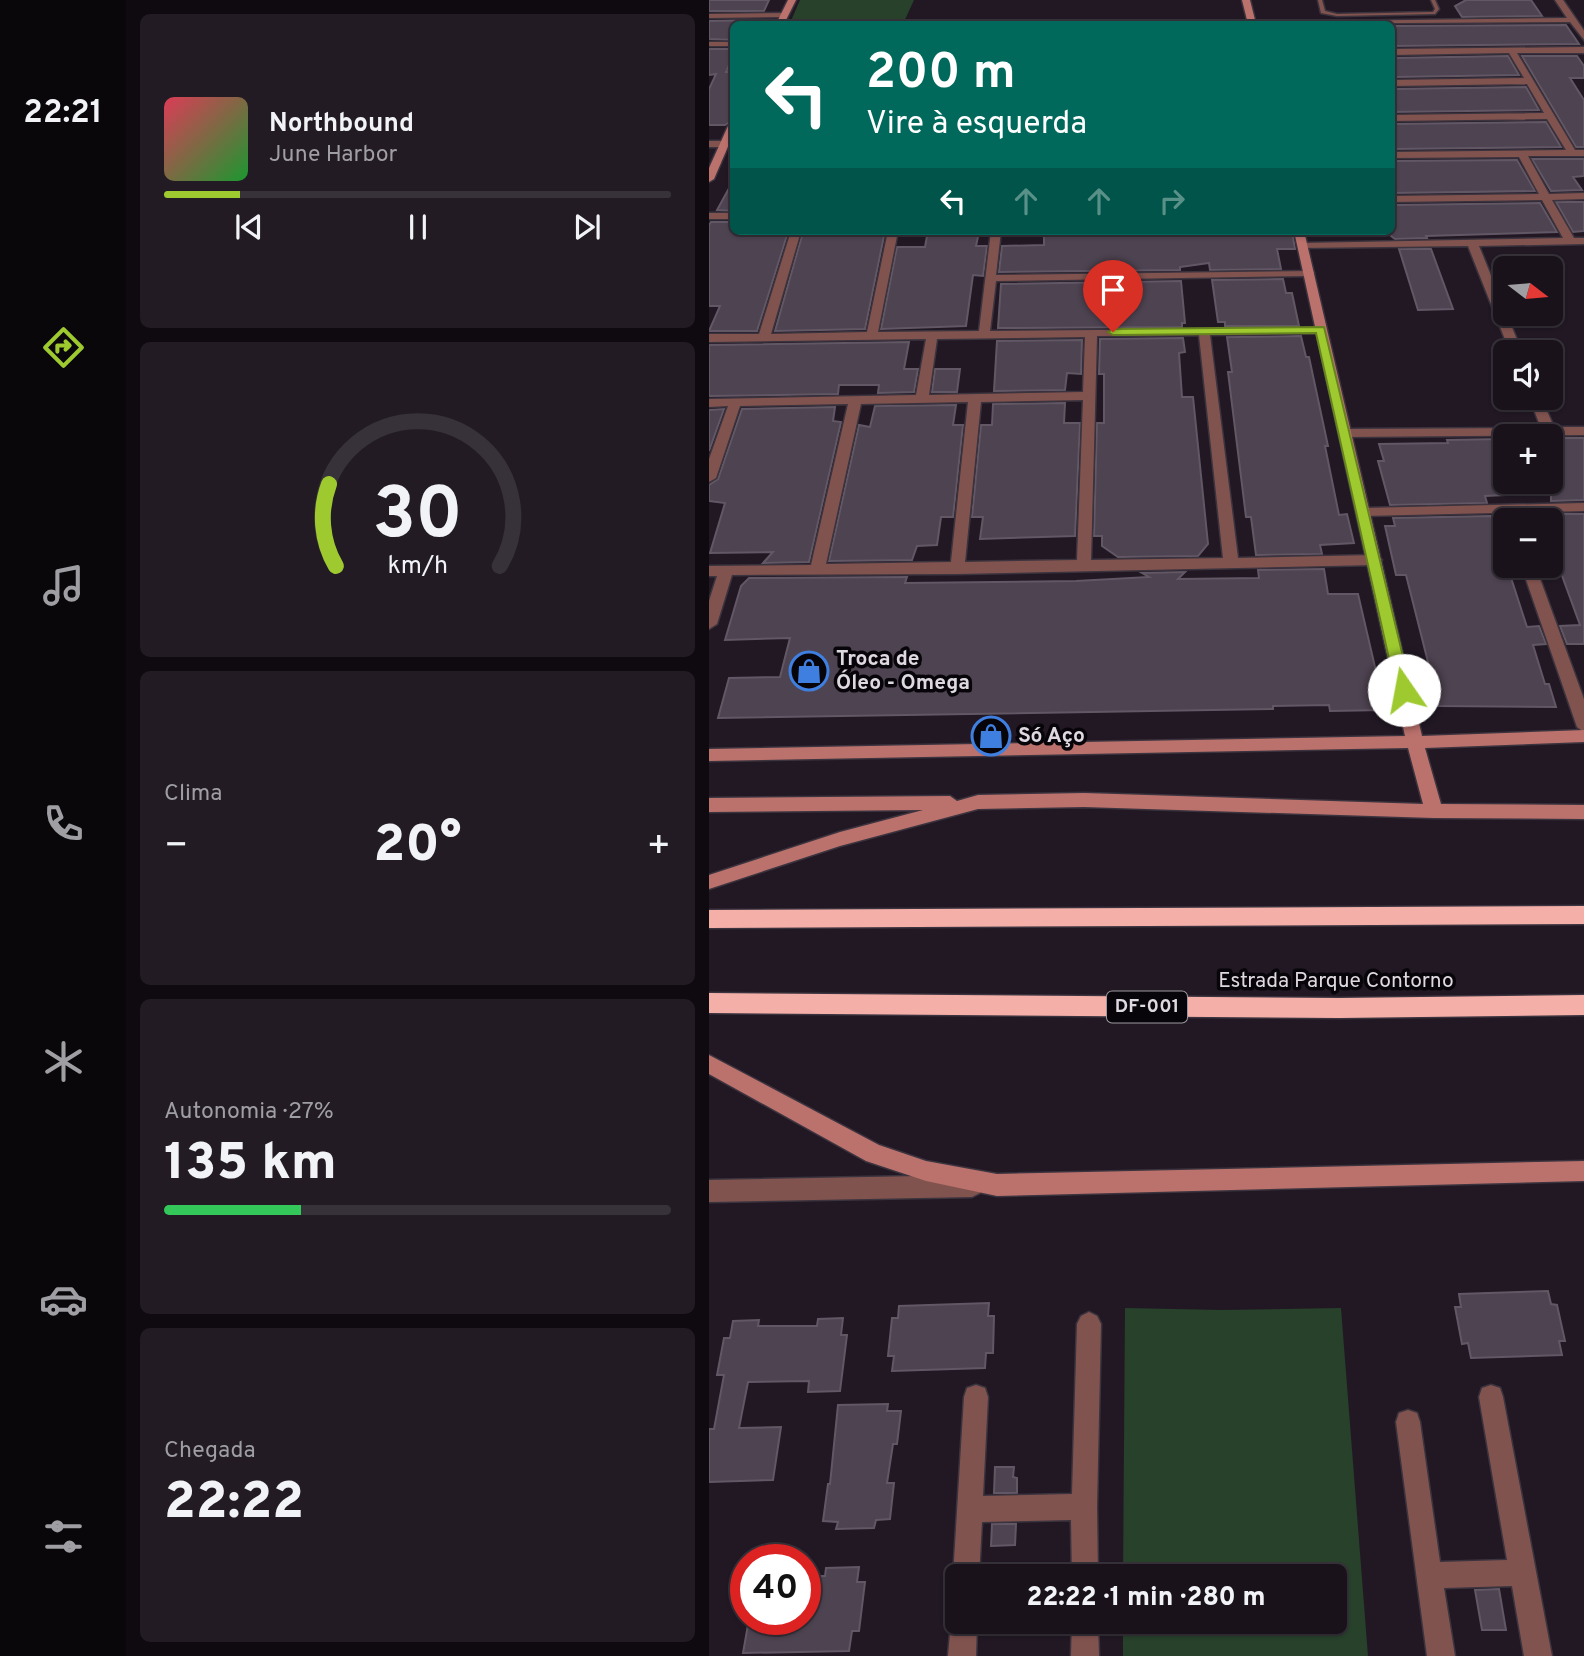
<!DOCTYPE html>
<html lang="pt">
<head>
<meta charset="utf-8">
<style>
  body { margin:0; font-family:Overpass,sans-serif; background:#221b24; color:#f1f3f6; height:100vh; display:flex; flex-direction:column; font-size:26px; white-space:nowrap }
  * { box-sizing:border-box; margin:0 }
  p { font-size:23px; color:#9f9ea3 }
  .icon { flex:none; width:38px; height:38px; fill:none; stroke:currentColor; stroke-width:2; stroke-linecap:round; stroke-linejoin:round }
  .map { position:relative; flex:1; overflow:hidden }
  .panel { display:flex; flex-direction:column; gap:14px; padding:14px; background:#0e0a0f; width:583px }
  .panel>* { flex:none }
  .hud { position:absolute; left:21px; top:21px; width:665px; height:214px; border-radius:10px; box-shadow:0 2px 5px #0004,0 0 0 2px #37323a; background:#00695c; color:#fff; overflow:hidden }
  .needle { width:46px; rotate:106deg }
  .fabs { position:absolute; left:784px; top:256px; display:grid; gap:14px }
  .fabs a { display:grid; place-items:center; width:70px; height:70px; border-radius:10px; background:#19121b; box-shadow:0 2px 5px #0004,0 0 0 2px #37323a; font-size:35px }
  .speed { position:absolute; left:21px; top:1544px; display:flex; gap:14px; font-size:35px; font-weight:700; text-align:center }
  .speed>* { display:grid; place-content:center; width:91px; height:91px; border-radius:50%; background:#19121b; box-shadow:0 2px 5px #0004,0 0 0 2px #37323a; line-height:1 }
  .speed .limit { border:10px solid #d22; background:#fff; color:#111 }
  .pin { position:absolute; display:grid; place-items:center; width:60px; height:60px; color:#fff; margin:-72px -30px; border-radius:50% 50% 50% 0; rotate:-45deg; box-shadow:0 0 7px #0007 }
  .pin .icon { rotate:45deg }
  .me { position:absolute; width:77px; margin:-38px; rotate:348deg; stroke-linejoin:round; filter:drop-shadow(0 0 5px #0008) }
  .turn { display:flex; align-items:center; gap:24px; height:147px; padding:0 21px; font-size:32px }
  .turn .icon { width:91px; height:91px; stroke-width:2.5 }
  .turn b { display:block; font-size:49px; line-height:60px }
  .lanes { display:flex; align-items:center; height:66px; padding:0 21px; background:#0003; justify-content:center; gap:35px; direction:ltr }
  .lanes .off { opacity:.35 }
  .big { font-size:52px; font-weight:800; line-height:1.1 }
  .panel .tile { flex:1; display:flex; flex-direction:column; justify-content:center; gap:10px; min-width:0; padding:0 24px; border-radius:10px; background:#221b24 }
  .panel .dial { align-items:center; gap:0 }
  .dial svg { height:182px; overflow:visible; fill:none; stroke:#37323a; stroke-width:7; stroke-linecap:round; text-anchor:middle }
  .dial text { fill:#f1f3f6; stroke:none }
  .song { display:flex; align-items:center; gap:21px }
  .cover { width:84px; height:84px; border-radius:10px; background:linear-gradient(135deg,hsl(350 70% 55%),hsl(130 70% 35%)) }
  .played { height:7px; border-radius:4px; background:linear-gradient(90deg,#9eca2f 15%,#37323a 15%) }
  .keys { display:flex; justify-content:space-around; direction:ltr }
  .heat { display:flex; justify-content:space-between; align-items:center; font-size:38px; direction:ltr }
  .charge { height:10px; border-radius:5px; background:linear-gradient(90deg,#34c759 27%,#37323a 0) }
  .trip { position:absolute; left:236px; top:1564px; width:402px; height:70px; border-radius:10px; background:#19121b; box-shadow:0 2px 5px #0004,0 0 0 2px #37323a; font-weight:800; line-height:70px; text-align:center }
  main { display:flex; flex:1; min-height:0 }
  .dock { display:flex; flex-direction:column; width:126px; justify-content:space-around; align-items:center; background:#0a070b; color:#9f9ea3 }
  .dock .icon { width:49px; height:49px }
  .dock .on { color:#9eca2f }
  .dock b { font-size:32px; color:#f1f3f6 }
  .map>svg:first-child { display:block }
</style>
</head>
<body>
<main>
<nav class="dock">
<b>22:21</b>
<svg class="icon on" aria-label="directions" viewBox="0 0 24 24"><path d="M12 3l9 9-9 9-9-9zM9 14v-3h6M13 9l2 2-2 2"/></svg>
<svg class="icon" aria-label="music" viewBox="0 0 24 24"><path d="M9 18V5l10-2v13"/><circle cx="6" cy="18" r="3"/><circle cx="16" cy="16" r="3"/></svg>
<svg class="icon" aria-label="phone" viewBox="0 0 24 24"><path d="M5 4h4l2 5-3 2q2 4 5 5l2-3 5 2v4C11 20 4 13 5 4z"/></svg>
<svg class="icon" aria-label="climate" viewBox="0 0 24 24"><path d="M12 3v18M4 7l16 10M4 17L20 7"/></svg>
<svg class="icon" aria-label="car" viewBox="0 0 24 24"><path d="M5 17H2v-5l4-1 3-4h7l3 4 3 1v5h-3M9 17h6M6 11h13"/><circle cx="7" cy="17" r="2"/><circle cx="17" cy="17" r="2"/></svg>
<svg class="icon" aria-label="filters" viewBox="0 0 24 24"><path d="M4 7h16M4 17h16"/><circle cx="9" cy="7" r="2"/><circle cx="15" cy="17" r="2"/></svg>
</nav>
<section class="panel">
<div class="tile">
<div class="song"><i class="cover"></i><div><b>Northbound</b><p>June Harbor</p></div></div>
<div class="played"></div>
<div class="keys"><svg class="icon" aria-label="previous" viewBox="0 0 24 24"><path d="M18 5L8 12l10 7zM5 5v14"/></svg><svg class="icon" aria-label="pause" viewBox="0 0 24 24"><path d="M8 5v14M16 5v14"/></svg><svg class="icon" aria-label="next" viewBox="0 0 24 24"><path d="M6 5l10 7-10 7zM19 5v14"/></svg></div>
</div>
<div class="tile dial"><svg viewBox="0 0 100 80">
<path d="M14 69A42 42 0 1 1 86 69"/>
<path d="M14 69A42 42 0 0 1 11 33" stroke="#9eca2f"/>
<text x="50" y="56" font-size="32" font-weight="700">30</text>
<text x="50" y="72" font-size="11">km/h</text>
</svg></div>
<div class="tile"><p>Clima</p>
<div class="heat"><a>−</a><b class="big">20°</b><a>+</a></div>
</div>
<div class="tile"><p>Autonomia · 27%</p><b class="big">135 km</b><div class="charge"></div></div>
<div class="tile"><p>Chegada</p><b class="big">22:22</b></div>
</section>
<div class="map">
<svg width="876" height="1656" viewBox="0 0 876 1656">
  <rect width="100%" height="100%" fill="#211824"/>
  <g fill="#27412b">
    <path d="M91,0H205L194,24L81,23Z"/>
    <path d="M416,1308L513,1310L632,1308L659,1656H414V1622H626V1577H414Z"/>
  </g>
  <g fill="#4e4351" stroke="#625765" stroke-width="2">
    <path d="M0,0H60L55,11H0Z"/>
    <path d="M757,0H822L833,16L753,17L746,6Z"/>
    <path d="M50,20L48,24H24V40L0,39V21Z"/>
    <path d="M857,25L870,44L682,46V26Z"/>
    <path d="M24,49V56L17,72H24V120L16,125H0V89L7,74L0,75V49Z"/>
    <path d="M799,56L810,75L686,77L682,70V58Z"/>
    <path d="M813,56H868L875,66V78H861L875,100V147H867Z"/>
    <path d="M817,87L830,110L682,112V89Z"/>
    <path d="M837,122L852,147L682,149V124Z"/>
    <path d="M823,159H875V176L864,177L873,190L842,191Z"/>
    <path d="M808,160L826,191L682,193V161Z"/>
    <path d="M24,181V211L8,210Z"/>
    <path d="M847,202H875V231L864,232Z"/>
    <path d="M831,203L848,232L717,236L718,238L686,239L682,236V216H687L684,205Z"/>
    <path d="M24,222V231L79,232L48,331H0L11,306H0V225L2,222Z"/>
    <path d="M103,231H176L156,329L66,331L94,232Z"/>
    <path d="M227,231L270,232L267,246H278L274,276L264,275L257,326L172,329L188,247H216L218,236H226Z"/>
    <path d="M446,231H583L586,249H568L572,269L501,270L500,263L471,267V270L290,272L293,246L335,245V232L380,234Z"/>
    <path d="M690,249H722L744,309L709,310Z"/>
    <path d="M574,279L577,293H583L590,326H516V322H509L503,280Z"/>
    <path d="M472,281L476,323H473V327L289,328L292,284Z"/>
    <path d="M592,336L597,357H600L619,446H616L630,515L638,514L645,543L611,545L613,554L547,555L542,517H537L519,372H523L518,337Z"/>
    <path d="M474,338L476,352L470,353L473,397H484L499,544L489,556L409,557L393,546V536H385L388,423H395V374H390L391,339Z"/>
    <path d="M373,340L372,374L358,373L356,390L285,391L288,341Z"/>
    <path d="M200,342L195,369H209L205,392L169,393L170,385H130L129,394L0,396V345Z"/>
    <path d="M226,369H251L248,392H223Z"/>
    <path d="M356,403L355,423H371L366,536L271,539L274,517H263L272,425H283L284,404Z"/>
    <path d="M247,405L244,425H254L244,517H232L228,545L208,546L203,560L120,561L150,425L161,427L166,406Z"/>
    <path d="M126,407L124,421L132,422L100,562L54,563L64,552L1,553L16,503L0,501V485L9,479L33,409Z"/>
    <path d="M15,409L0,451V410Z"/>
    <path d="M842,438H875V500L842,501Z"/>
    <path d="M793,439L796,441V495L776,496L778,503L681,505L669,461H675L670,444L739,443L738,440Z"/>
    <path d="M842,514H875V644H858L851,626L871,625L852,573H849L842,555Z"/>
    <path d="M782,516L818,627L830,626L837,644L824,645L836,684H840L847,707L729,706L724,686H713L709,666H720L697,575H687L676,526H686L684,518Z"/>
    <path d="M615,569L619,594H649L676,710L621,711L620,705L564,706V709L9,718L20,678L71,677L81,638L16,640L32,586L40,578L198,577L196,583L367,581L440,577L433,573L476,572L469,579L550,578L549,570Z"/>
    <path d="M839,1291L842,1304L848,1305L856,1341H850L853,1355L762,1358L759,1343L753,1344L746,1307H752L750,1294Z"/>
    <path d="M280,1303L279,1316H285L284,1353H277L276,1368L183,1371L185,1356H179L183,1318H189L190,1306Z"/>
    <path d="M134,1318L132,1335H138L131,1391L99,1392L100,1381L39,1382L30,1428L72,1427L64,1480L0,1482V1429H5L15,1375H8L15,1338H21L24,1321L50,1320L49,1326H108L109,1319Z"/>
    <path d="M179,1404L178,1411H192L188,1444H184L178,1483H185L181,1519L167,1520L165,1528L127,1529L129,1522L114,1521L119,1484H121L129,1405Z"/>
    <path d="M286,1467H305L304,1477L308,1478V1493H285Z"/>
    <path d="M283,1524H307L306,1545L282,1546Z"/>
    <path d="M150,1567L148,1582H156L150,1631H143L140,1651L34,1653L40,1619H96V1594H105V1576H116L117,1568Z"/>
    <path d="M790,1589L797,1630H773L766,1590Z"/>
  </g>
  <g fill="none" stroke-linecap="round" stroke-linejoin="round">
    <defs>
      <path id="lane" d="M609,0H613L616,11L628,14L724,12L726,9L722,0H726L730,9L726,14L628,16L612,13Z"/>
      <g id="street">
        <path d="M846,0H854L876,32V41L861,22L538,24L542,22L858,18Z"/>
        <path d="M77,13L74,17L0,18V14Z"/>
        <rect x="0" y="42" width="24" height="4"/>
        <path d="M876,47V53H808L866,150H876V156H819L840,194L876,193V199L843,200L865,238H876V244L770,246L813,352H801L759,246L590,248L589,246L594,243L854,238L833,200L682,202V196L830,194L810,157L682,158V152L857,150L838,119L682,121V115L835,113L818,84L682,86V80L815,78L800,53L682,55V49Z"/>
        <path d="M0,141H16L21,144L16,147H0Z"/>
        <rect x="0" y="213" width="24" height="6"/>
        <path d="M82,231H92L62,334L158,332L179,231H189L169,332L270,331L282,231H292L287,275L604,271L605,273L600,276L287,281L281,331L616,328L618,330L612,333L501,335L529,558L666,555L673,560L666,565L248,574L23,575L8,624L0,629V601L8,576H0V566L102,565L139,404L31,406L7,478L0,482V459L19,406L0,407V399L207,395L217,339L0,342V334H50ZM490,335L514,558L382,560L388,336ZM376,337L374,392L220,395L228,339ZM374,400L368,560L256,562L272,402ZM259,402L242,562L117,564L152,404Z"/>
        <path d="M820,397H832L845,427H876V435L637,437L631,433L637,429L832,428Z"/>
        <path d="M876,503V511L655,516L648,512L655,508Z"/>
        <path d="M812,565H826L876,702V733L868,727Z"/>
        <path d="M263,1175L271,1179L274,1186L271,1193L263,1197L0,1202V1180Z"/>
        <path d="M380,1312L388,1316L392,1324L388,1507L389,1577H363L362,1520L273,1522L270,1577H248V1586L244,1577L255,1397L258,1388L267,1385L276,1388L279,1397L274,1496L363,1494L368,1324L372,1316Z"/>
        <path d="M782,1385L791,1388L794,1397L843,1656H815L803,1586L735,1588L746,1656H718L687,1422L690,1413L699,1410L708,1413L711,1422L731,1562L798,1560L770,1397L773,1388Z"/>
        <path d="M248,1611V1622H268L267,1656H239L242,1622Z"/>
        <path d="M363,1622H389L390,1656H362Z"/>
      </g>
      <g id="secondary">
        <path d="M79,0H87L75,24H67Z"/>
        <path d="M533,0H541L547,24H539Z"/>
        <path d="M24,123V135L5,179L0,182V168L19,126Z"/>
        <path d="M585,231H595L713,736L876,730V742L716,748L732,804L876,805V819L725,818L375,807L269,809L131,846L0,889V875L131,832L214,810L0,812V798L241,796L248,801L269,795L375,793L714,804L699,748L0,761V749L696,736Z"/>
        <path d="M0,1055L170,1145L217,1161L288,1174L876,1161V1181L288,1196L217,1181L157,1161L0,1074Z"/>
      </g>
      <g id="highway">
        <path d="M876,906V924L0,928V910Z"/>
        <path d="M0,993L630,998L876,995V1015L630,1018L0,1013Z"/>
      </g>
    </defs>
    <use href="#lane" stroke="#3b333e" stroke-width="3"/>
    <use href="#street" stroke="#3b333e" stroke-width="3"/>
    <use href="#secondary" stroke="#3b333e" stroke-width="3"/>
    <use href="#highway" stroke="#3b333e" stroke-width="3"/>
    <use href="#lane" fill="#81534f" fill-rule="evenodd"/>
    <use href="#street" fill="#81534f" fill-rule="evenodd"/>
    <use href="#secondary" fill="#bb716c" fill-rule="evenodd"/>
    <use href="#highway" fill="#f5afa9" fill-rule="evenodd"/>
  </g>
  <path fill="#9eca2f" stroke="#67831f" stroke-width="2" d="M615,327L702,690L695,695L687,690L607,333L404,335L399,332L404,329Z"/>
  <defs>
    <symbol id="shop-ring" viewBox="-11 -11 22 22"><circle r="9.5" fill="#08050a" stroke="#3f7fe0" stroke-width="1.5"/><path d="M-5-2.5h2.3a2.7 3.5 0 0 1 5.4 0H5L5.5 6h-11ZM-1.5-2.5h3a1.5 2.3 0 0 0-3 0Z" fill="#3f7fe0"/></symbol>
  </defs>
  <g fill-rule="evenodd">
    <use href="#shop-ring" x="78" y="649" width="44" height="44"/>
    <use href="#shop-ring" x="260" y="714" width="44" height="44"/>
  </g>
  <g text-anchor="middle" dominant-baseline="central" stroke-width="7" stroke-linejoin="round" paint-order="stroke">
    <rect fill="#08050a" stroke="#9e99a0" stroke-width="2" x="398" y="991.5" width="80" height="31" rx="5"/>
    <g font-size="19" font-weight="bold" fill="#ded8e0">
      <text x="438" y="1007">DF-001</text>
    </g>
    <g font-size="21" font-weight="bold" fill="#ded8e0" stroke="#08050a" text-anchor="start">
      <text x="127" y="659">Troca de<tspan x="127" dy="24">Óleo - Omega</tspan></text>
      <text x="309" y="736">Só Aço</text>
    </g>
    <g font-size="21" fill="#ded8e0" stroke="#08050a">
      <text x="627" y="981">Estrada Parque Contorno</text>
    </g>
  </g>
</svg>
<div class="fabs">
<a><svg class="needle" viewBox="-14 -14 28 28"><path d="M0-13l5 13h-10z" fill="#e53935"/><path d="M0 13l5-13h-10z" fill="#9f9ea3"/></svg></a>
<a><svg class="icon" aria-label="sound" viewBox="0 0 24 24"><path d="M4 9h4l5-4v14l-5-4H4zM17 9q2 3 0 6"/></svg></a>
<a>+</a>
<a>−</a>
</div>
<div class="speed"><div class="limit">40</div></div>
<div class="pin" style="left:404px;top:332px;background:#d93025"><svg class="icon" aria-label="arrive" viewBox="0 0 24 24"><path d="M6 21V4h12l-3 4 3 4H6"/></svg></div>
<svg class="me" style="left:695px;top:690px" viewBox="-20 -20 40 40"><circle r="19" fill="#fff"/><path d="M0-13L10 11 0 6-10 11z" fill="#9eca2f"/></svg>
<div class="trip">22:22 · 1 min · 280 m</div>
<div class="hud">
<div class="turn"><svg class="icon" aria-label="left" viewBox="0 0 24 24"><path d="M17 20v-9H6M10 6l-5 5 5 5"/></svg><div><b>200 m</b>Vire à esquerda</div></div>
<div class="lanes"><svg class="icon" aria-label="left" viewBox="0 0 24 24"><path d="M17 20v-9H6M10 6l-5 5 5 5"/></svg><svg class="icon off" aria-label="ahead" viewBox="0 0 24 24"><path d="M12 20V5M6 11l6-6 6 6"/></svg><svg class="icon off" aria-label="ahead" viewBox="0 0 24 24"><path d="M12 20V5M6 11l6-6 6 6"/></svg><svg class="icon off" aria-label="right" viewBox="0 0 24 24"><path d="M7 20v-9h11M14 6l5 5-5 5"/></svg></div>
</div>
</div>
</main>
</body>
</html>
